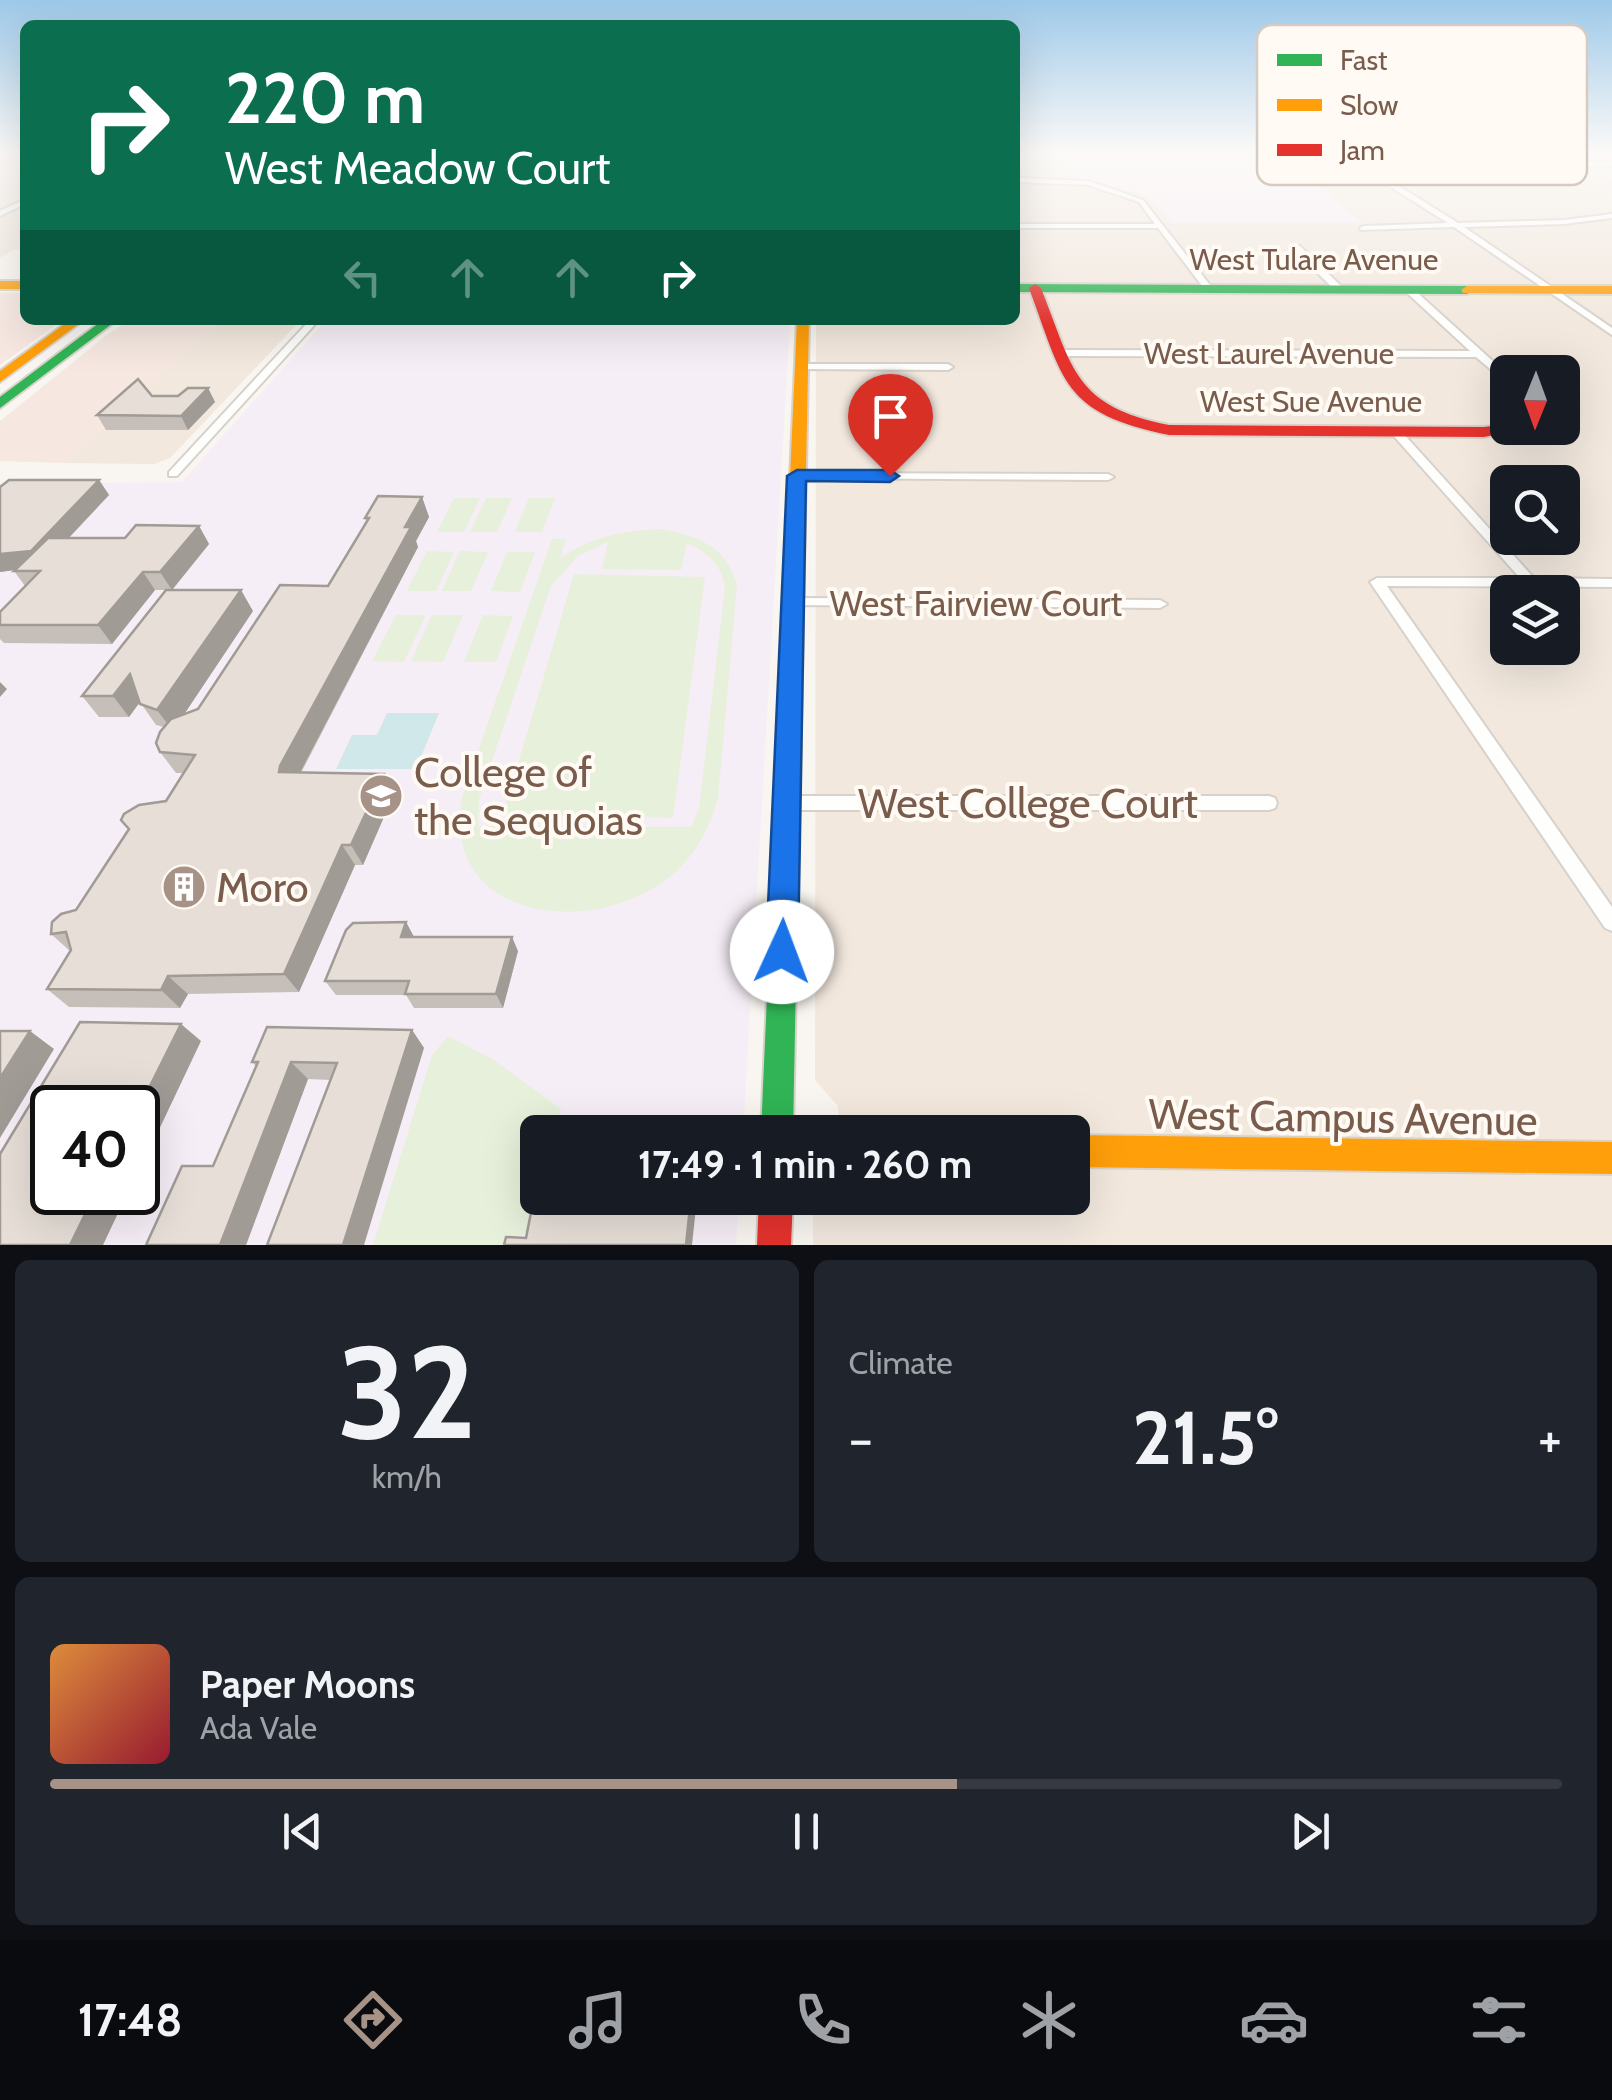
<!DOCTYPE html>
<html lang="en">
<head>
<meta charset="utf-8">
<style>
  body { margin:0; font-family:Cabin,sans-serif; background:#20242c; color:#f1f3f6; height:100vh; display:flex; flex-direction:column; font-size:38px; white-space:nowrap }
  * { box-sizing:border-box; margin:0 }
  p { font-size:32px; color:#9ea1a6 }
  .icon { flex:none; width:55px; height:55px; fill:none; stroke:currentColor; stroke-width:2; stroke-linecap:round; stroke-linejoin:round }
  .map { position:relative; height:1245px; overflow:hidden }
  .details { display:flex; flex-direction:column; gap:15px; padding:15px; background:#0d0f14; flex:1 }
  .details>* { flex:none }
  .banner { position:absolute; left:20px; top:20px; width:1000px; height:305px; border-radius:15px; box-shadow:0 10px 40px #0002; background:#0b6e4f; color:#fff; overflow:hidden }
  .needle { width:65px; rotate:181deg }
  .buttons { position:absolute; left:1490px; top:355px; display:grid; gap:20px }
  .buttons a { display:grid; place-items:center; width:90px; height:90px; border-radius:15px; background:#171b24; box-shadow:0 10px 40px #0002; font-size:50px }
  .speed { position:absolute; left:30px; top:1085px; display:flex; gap:20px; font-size:50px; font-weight:700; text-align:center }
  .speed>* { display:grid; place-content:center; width:130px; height:130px; border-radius:50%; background:#171b24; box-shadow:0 10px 40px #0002; line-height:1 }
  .speed .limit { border:5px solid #111; border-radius:15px; background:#fff; color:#111 }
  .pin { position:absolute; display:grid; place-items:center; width:85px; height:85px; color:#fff; margin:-102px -42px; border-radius:50% 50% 50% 0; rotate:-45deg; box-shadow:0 0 10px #0007 }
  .pin .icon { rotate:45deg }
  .me { position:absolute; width:110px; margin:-55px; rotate:2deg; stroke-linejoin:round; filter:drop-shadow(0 0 8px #0008) }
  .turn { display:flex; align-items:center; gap:35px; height:210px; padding:0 40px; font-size:45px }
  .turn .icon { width:130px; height:130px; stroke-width:2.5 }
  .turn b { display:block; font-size:70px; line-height:85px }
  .lanes { display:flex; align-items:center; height:95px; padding:0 40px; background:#0003; justify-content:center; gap:50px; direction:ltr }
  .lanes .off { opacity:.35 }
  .big { font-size:75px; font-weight:700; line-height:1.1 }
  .details .tile { flex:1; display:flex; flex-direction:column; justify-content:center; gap:15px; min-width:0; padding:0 35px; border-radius:15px; background:#20242c }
  .details .dial { align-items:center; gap:0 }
  .dial b { font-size:130px; line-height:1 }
  .song { display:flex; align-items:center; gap:30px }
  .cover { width:120px; height:120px; border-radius:15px; background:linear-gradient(135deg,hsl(30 70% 55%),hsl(350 70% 35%)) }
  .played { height:10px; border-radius:5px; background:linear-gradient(90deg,#a69286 60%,#363941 60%) }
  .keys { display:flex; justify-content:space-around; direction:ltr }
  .heat { display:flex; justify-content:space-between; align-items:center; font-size:55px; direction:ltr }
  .details .tiles { flex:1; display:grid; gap:15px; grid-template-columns:1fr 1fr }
  .tile:last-child { grid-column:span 2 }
  .trip { position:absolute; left:520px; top:1115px; width:570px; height:100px; border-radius:15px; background:#171b24; box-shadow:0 10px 40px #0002; font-weight:700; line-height:100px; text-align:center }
  .tab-bar { display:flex; height:160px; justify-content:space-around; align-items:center; background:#090b0e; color:#9ea1a6 }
  .tab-bar .icon { width:70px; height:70px }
  .tab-bar .current { color:#a69286 }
  .tab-bar b { font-size:45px; color:#f1f3f6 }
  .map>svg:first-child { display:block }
</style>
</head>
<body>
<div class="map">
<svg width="1612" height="1245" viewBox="0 0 1612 1245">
  <rect width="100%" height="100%" fill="#f9f5f0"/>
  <g fill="#f2e8de" fill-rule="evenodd">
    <path d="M0,152H25V195L22,197L25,198V249H15L0,258Z"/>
    <path d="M1015,152H1612V1245H813V1212L830,1198H1072V1132H839L838,1106L815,1080L816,320H1015ZM1508,372H1562V428H1508ZM1508,482H1562V538H1508ZM1508,592H1562V648H1508Z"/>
    <path d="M221,320H301L170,458L154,464L65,463Z"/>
  </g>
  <g fill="#f6e8e1">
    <path d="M0,293H25V320H63L0,365Z"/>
    <path d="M130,320H221L65,463L0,461V421L107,335Z"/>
  </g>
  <g fill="#f6eef6" fill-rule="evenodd">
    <path d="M1068,152H1276L1363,223H1173L1143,194L1076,178L1065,160L1072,159Z"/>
    <path d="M326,320H790L743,1132H538V1198H739L736,1245H0V484L182,482ZM52,1108H138V1192H52Z"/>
  </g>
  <g fill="#e7f0db" fill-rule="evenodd">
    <path d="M1015,152H1068L1073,160L1065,161L1076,178L1015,177Z"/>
    <path d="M454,498H480L464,532H437Z"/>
    <path d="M486,498H512L497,532H470Z"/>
    <path d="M529,498H555L542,532H515Z"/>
    <path d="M660,529C697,536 726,545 737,585L718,799C711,821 702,843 686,861C618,941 438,931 462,797L552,539H566L560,559C590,536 623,531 660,529ZM608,542L602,569L681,570L687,543C707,552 721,563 725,587L699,809L691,827L478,826L479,799L551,586L578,556Z"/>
    <path d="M427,551L454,552L436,591H407Z"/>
    <path d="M460,551L488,552L471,591H442Z"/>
    <path d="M507,552H535L520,592L491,591Z"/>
    <path d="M574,574L705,577L673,818L503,815Z"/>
    <path d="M396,615H426L404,662L372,661Z"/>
    <path d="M432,615H463L443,662L411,661Z"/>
    <path d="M483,615L513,616L496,662H464Z"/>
    <path d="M448,1036L494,1060L561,1109L556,1132H538V1224L506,1245H373L432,1055Z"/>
  </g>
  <path fill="#d0e8ea" d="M387,713H439L416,769H336L352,735H377Z"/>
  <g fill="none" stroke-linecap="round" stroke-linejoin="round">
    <defs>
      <g id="street">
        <path d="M1345,152H1351L1358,159L1430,164L1612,162V166L1430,168L1362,163L1458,223L1564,220L1612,214V218L1564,224L1464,227L1612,328V335L1454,227L1361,230L1360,228L1364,226L1448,223L1360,168Z"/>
        <path d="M1015,178L1089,181L1143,200L1213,289L1206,291L1158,228H1015V224H1155L1139,202L1088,185L1015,182Z"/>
        <path d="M25,199V204L0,216V211Z"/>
        <path d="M1294,246H1300L1342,287V291H1336L1294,250Z"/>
        <path d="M1405,287H1411L1508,375V384L1476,357L1062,356L1057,353L1062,350L1470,351L1405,291Z"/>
        <path d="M310,320H319L177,476H169V472Z"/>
        <path d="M802,364H948L953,367L948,370L799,369L797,367Z"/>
        <path d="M1396,429L1400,430L1534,578L1612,579V587L1387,586L1612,907V931L1605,928L1370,582L1377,578H1520L1392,434V430Z"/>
        <path d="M797,473L1108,474L1114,477L1108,480L793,478L791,476Z"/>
        <path d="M793,598L1160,600L1167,604L1160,608L788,605L786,602Z"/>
        <path d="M786,796H1269L1275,798L1277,803L1275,808L1269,810H786L780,808L778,803L780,798Z"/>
      </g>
      <g id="fast">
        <path d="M1015,284L1467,286L1473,290L1467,294L1015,292Z"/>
        <path d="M103,320H117L0,408V397Z"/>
        <path d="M795,562L804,568L793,1132H761L786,568Z"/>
      </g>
      <g id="slow">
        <rect x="0" y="281" width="25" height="8"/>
        <path d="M1467,286H1612V294L1463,293L1461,290Z"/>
        <path d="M70,320H84L0,382V371Z"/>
        <path d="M797,320H809L804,568L795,574L786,568Z"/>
        <path d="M1072,1135L1612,1142V1174L1072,1167Z"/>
      </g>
      <g id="jam">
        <path d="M1035,284L1041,288C1073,369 1074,406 1169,425L1484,427L1508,424V428H1519L1516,431L1484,437L1169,435C1062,413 1064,382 1029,288Z"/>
        <path d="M759,1198H793L791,1245H757Z"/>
      </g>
    </defs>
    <use href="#street" stroke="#d7d1cb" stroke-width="4"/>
    <use href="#fast" stroke="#d9d2cb" stroke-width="4"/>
    <use href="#slow" stroke="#d9d2cb" stroke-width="4"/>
    <use href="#jam" stroke="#d9d2cb" stroke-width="4"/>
    <use href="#street" fill="#fefefd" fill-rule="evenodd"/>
    <use href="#fast" fill="#30b455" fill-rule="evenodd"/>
    <use href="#slow" fill="#ff9f0a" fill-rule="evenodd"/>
    <use href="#jam" fill="#e5322d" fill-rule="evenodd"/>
  </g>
  <g fill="#c6bfb9">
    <path d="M208,388L215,402L188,430H106L97,415Z"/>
    <path d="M99,480L109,495L69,538H125L199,526L209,544L172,590H155L112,644L4,643L0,639V612L25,586L14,571L15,570L0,572V487Z"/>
    <path d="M422,497L429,517L416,541L418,547L301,773L394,794L363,865H355L299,992L188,994L180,1008L69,1007L47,989L70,951L51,934L76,910L166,801L183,773H176L160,752L164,727L156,725L140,702L129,717H99L82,696L253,611L184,714L198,709L328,586L367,522L365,518Z"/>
    <path d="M406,922L414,937L518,951L503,1008H414L406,995H336L325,981Z"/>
    <path d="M412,1030L424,1048L330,1080L308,1079L246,1245H146L213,1166L256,1066L252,1062Z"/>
  </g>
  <g fill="#a19b96">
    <path d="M208,388L215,402L188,430L181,416Z"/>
    <path d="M99,480L109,495L42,566L0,572V554Z"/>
    <path d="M422,497L429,517L416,541L418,547L293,786L279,772L280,766Z"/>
    <path d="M199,526L209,544L172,590L160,572Z"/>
    <path d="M143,572L155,590L112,644L98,625Z"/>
    <path d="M241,590L253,611L173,731L157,710Z"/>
    <path d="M130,674L145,695L129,717L113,696Z"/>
    <path d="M0,682L7,689L0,697Z"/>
    <path d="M384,774L394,794L363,865L351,845Z"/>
    <path d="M342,845L355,865L299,992L284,974Z"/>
    <path d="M406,922L414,937H401Z"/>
    <path d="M512,937L518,951L503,1008L496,994Z"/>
    <path d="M168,976L188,994L180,1008L161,990Z"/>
    <path d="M181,1024L201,1041L138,1174V1110Z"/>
    <path d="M412,1030L424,1048L364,1245H343Z"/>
    <path d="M30,1031L54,1049L0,1138V1078Z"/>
    <path d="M291,1062L308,1079L246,1245H220Z"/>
    <path d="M96,1192H128L103,1245H70Z"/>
    <path d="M691,1198H697L692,1245H686Z"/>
  </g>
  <g fill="#e6ded7" stroke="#a19b96" stroke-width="2.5">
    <path d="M138,379L152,396H178L188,388H208L181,416L97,415Z"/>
    <path d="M9,480H99L31,551L0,554V487Z"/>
    <path d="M378,496L422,497L405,527H411L280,766L279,772L384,774L351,845H342L284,974L168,976L161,990L47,989L71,950L66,932L51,934L52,922L61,914L76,910L129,829L121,820L124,814L139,805L166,801L195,755L160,752L156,743L160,732L171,719L198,709L280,585L328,586L369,518H365Z"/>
    <path d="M136,525L199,526L160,572H143L98,625H0V612L40,571H14L48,538H125Z"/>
    <path d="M166,590H241L157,710L140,704L130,674L113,696H82Z"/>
    <path d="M406,922L401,937H512L496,994H405L409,981H325L346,930L353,923Z"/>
    <path d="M80,1022L181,1024L138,1110V1108H52V1192H96L70,1245H0V1154Z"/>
    <path d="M267,1027L412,1030L343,1245H267L337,1063L291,1062L220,1245H146L182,1166H213L258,1062H252Z"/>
    <path d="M0,1031H30L0,1078Z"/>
    <path d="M538,1177V1198H691L686,1245H504L506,1237L526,1238Z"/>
  </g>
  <linearGradient id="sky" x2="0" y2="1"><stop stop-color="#9ec9e9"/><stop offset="0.47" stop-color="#fcfaf8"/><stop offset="1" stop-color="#fcfaf8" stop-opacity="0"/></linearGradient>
  <rect width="1612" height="326" fill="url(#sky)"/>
  <path fill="#1a73e8" stroke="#114b97" stroke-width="2.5" d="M797,470H890L899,476L890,482L806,481L798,952L793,962L782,967L771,962L766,952L787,476Z"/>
  <defs>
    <symbol id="university-disc" viewBox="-11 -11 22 22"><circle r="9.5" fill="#a69286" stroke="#fffaf3"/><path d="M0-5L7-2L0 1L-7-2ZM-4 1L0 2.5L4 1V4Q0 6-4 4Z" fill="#fff"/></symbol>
    <symbol id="building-disc" viewBox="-11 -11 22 22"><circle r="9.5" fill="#a69286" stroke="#fffaf3"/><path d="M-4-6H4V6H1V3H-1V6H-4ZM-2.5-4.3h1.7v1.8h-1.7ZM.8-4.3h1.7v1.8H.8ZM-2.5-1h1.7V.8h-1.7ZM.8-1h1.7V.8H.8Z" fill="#fff"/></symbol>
  </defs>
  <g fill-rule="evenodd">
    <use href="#university-disc" x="356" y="771" width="50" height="50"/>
    <use href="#building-disc" x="159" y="862" width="50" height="50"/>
  </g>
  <g text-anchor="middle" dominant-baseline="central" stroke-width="8" stroke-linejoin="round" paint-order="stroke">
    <g font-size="30" fill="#7a5c4d" stroke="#fffaf3">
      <text x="1314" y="259">West Tulare Avenue</text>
      <text x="1269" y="353">West Laurel Avenue</text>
      <text x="1311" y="401">West Sue Avenue</text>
    </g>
    <g font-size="35" fill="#7a5c4d" stroke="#fffaf3">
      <text x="976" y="603">West Fairview Court</text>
    </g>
    <g font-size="42" fill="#7a5c4d" stroke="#fffaf3" text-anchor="start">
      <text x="414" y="772">College of<tspan x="414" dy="48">the Sequoias</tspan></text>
      <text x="216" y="887">Moro</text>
    </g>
    <g font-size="42" fill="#7a5c4d" stroke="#fffaf3">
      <text x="1028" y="803">West College Court</text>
      <text transform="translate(1343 1117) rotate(1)">West Campus Avenue</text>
    </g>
  </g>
  <rect x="1257" y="25" width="330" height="160" rx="15" fill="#fffaf3" stroke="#d7cbc1" stroke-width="2.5"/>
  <rect x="1277" y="54" width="45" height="12" fill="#30b455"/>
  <rect x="1277" y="99" width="45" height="12" fill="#ff9f0a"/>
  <rect x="1277" y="144" width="45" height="12" fill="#e5322d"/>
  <g font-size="28" fill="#7a5c4d">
    <text x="1340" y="70">Fast</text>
    <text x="1340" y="115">Slow</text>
    <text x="1340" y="160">Jam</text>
  </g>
</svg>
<div class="buttons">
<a><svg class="needle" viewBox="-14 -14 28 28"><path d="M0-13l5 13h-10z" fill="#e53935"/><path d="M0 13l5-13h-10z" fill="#9ea1a6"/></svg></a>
<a><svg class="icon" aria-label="search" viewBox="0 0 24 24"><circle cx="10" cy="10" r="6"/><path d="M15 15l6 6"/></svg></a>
<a><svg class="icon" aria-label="layers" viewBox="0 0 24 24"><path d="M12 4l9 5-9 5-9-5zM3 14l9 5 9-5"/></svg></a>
</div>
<div class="speed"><div class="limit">40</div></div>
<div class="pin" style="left:890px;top:476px;background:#d93025"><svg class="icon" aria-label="arrive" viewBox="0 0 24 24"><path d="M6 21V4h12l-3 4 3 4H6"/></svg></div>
<svg class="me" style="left:782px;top:952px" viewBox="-20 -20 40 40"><circle r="19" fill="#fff"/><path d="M0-13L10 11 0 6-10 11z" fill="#1a73e8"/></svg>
<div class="trip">17:49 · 1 min · 260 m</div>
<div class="banner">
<div class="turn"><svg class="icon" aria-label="right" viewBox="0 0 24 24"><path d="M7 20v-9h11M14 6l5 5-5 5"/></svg><div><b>220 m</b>West Meadow Court</div></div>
<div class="lanes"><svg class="icon off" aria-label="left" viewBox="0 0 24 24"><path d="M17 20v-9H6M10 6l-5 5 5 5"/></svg><svg class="icon off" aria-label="ahead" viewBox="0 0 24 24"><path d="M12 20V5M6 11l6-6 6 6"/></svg><svg class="icon off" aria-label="ahead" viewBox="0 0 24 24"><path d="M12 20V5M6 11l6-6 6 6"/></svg><svg class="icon" aria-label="right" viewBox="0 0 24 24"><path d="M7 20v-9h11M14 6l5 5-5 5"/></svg></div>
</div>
</div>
<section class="details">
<div class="tiles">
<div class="tile dial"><b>32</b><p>km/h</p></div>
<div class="tile"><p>Climate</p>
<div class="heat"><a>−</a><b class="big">21.5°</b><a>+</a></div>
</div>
<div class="tile">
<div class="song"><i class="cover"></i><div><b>Paper Moons</b><p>Ada Vale</p></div></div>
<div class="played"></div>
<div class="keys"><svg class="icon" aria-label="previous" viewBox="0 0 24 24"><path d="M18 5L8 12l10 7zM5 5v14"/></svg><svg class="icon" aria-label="pause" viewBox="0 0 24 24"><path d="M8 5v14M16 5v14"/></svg><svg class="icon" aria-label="next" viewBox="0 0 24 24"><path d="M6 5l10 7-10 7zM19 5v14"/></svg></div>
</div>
</div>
</section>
<nav class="tab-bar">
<b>17:48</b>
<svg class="icon current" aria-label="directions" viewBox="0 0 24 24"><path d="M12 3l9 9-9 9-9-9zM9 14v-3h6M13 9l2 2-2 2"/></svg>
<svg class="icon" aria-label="music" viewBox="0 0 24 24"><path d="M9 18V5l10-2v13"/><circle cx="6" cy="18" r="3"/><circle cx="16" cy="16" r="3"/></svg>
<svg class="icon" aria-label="phone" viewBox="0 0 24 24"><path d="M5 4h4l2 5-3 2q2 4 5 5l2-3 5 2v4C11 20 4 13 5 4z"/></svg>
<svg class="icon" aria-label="climate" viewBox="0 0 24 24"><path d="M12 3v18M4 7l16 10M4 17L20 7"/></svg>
<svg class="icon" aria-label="car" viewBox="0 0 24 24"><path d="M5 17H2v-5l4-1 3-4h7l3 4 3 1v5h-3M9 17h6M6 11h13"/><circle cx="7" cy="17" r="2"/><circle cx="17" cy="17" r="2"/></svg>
<svg class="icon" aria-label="filters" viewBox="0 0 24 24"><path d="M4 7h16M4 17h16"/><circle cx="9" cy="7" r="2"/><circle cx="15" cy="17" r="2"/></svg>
</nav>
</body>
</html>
